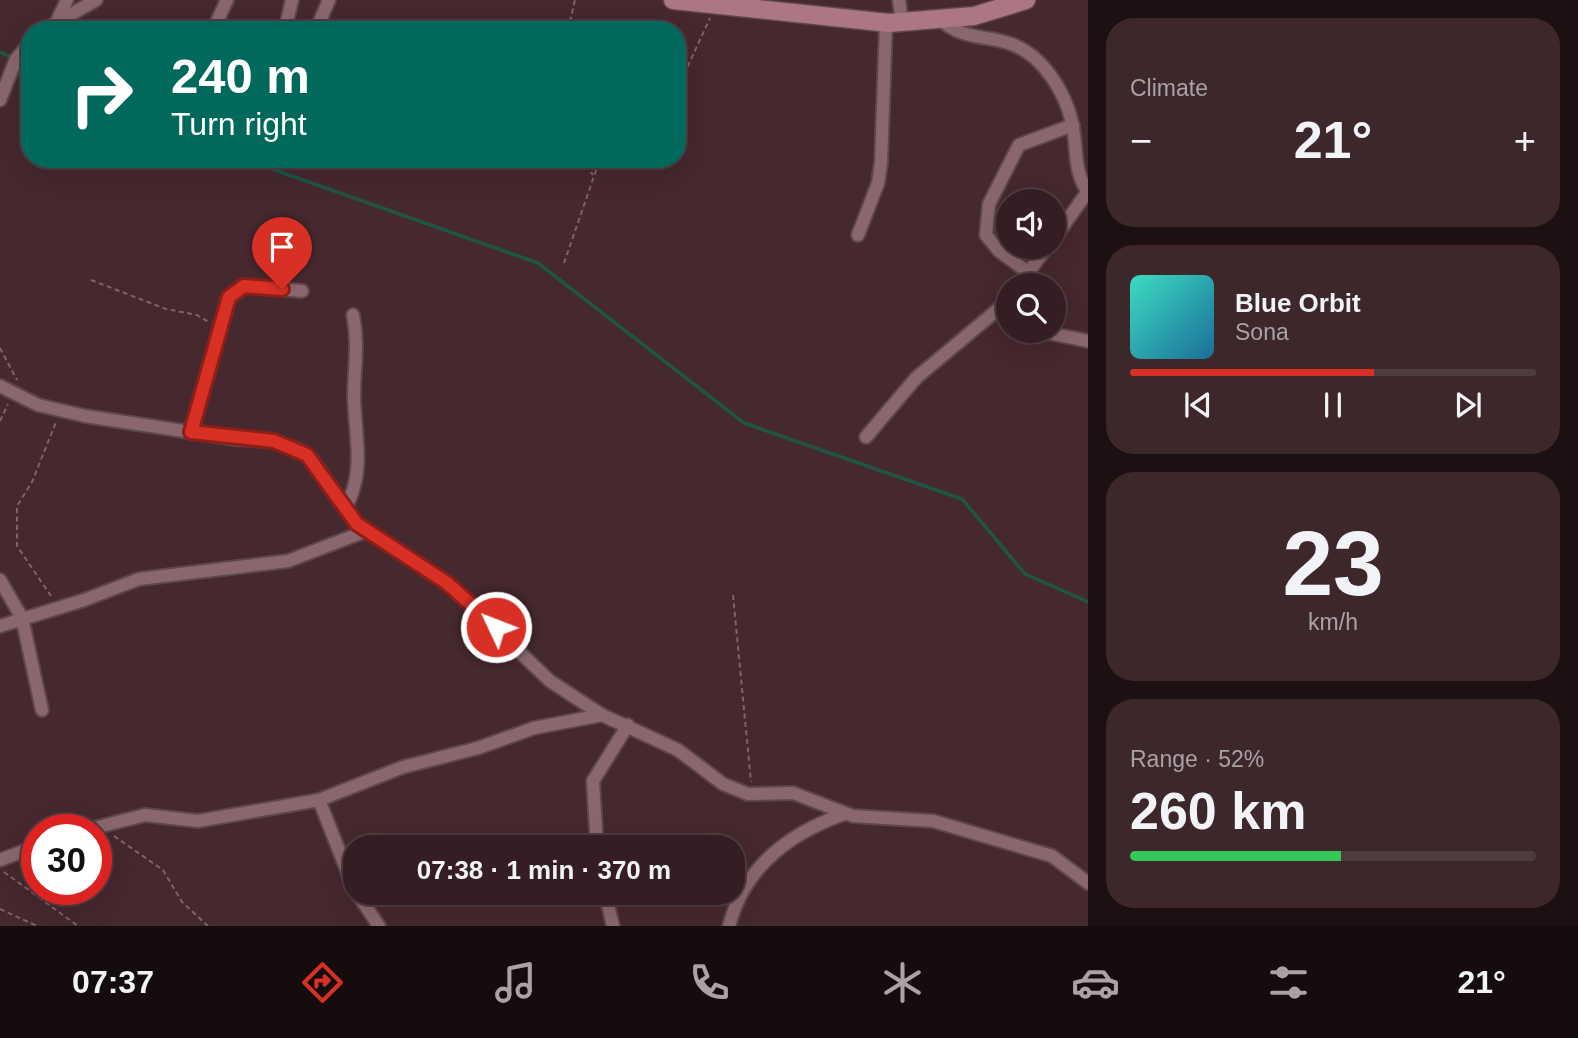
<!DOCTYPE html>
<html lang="en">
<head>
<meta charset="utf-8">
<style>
  body { margin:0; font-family:Helvetica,sans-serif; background:#3c272b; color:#f1f3f6; height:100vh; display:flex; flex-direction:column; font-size:26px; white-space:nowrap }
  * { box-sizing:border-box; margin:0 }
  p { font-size:23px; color:#a9a2a6 }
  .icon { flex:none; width:38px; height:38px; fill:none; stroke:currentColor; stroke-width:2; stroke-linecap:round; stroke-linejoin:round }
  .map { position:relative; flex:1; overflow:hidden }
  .panel { display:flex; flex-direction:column; gap:18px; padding:18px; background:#1d1013; width:490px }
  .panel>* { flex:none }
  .top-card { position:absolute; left:21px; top:21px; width:665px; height:147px; border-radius:28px; box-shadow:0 7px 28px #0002,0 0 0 2px #4e3c41; background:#00695c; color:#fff; overflow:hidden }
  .controls { position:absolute; left:996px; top:189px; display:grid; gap:14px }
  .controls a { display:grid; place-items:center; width:70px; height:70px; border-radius:50%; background:#341e23; box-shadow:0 7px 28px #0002,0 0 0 2px #4e3c41; font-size:35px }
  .speed { position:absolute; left:21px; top:814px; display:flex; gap:14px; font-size:35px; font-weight:700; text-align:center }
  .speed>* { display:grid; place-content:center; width:91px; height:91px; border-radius:50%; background:#341e23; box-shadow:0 7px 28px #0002,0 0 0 2px #4e3c41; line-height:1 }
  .speed .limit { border:10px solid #d22; background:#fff; color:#111 }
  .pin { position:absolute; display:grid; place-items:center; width:60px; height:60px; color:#fff; margin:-72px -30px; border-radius:50% 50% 50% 0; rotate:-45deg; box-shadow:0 0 7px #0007 }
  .pin .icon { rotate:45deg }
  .me { position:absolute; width:77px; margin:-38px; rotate:313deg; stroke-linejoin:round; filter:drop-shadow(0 0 5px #0008) }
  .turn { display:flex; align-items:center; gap:24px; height:147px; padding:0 35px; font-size:32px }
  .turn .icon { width:91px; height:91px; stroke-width:2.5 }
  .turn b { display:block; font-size:49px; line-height:60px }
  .big { font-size:52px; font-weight:700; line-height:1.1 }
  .panel .widget { flex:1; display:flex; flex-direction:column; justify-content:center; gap:10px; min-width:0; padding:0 24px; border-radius:28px; background:#3c272b }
  .panel .dial { align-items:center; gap:0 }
  .dial b { font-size:91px; line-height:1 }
  .song { display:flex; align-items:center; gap:21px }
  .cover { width:84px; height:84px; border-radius:10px; background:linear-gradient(135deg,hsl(170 70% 55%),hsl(200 70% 35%)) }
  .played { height:7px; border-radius:4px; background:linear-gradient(90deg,#d93025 60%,#4e3c41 60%) }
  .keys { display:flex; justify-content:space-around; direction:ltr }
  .heat { display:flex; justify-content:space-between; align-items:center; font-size:38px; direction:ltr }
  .charge { height:10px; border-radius:5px; background:linear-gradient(90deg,#34c759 52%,#4e3c41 0) }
  .trip { position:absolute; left:343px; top:835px; width:402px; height:70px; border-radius:28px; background:#341e23; box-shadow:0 7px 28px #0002,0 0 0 2px #4e3c41; font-weight:700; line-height:70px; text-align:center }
  .dock { display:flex; height:112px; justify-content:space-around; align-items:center; background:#150c0e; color:#a9a2a6 }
  .dock .icon { width:49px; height:49px }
  .dock .selected { color:#d93025 }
  .dock b { font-size:32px; color:#f1f3f6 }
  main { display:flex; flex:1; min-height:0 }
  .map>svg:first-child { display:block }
</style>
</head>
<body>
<main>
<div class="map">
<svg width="1088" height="926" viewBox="0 0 1088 926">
  <rect width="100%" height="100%" fill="#46282f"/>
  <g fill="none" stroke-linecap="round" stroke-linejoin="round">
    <g stroke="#1e5643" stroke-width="3.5">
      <path d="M0,52L30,66"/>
      <path d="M244,159L538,263L744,423L962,499L1025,574L1088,602"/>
    </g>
    <defs>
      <g id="street">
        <path d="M899,0L902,23"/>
        <path d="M57,21L67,0"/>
        <path d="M942,21C971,47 1005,28 1039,62C1056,79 1069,104 1073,128C1077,148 1074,175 1088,191"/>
        <path d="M44,30L96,0"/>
        <path d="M213,30L227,0"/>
        <path d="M285,30L292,0"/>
        <path d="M316,30L329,0"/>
        <path d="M0,100L16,59L30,43"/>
        <path d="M858,235L878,183L881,163L886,23"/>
        <path d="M1054,239L1088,191"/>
        <path d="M1028,272L999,251L986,235L989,204L1019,145L1073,125"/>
        <path d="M1019,285L1047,247"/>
        <path d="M1016,331L1023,334L1039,331L1088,341"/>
        <path d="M0,386L38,405L85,416L236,439L274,441L297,449L314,462L357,524L447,583L550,681L602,715L678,750L723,784L748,794L793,793L853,816L933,821L1052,856L1088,883"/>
        <path d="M191,432L228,297L244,286L302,291"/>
        <path d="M866,437L916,378L1008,301"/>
        <path d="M345,509C366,471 355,438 354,397C354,368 359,344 353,315"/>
        <path d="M0,580L22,618L42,710"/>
        <path d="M0,626L84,600L139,579L288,561L366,531"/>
        <path d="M319,800L355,891"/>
        <path d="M86,830L145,815L198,821L319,800L403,767L478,748L534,728L602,715"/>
        <path d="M597,847L593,781L628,725"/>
        <path d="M0,860L37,846"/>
        <path d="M356,892L379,926"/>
        <path d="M605,892L613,926"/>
        <path d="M729,926C744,867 790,833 844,814"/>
      </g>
      <path id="secondary" d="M673,0L889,23L974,16L1026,0"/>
    </defs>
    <use href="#street" stroke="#5f464c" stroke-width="16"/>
    <use href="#secondary" stroke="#5f464c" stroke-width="21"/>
    <g stroke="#7e6369" stroke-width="2" stroke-dasharray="5 3.5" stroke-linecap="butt">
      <path d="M568,30L575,0"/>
      <path d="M677,80L687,68L710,18"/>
      <path d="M580,159L593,175"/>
      <path d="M564,263L600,159"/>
      <path d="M91,280L166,309L197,315L209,322"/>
      <path d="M0,348L17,380"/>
      <path d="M0,421L8,404"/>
      <path d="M733,595L751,782"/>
      <path d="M51,596L17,546V506L32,482L56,422"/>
      <path d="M114,836L163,870L182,902L208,926"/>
      <path d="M4,872L78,926"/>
      <path d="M0,909L37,926"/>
    </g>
    <use href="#street" stroke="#8a676e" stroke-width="12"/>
    <use href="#secondary" stroke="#ac7682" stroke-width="18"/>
  </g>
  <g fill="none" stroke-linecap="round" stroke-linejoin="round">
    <defs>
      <path id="route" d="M282,289L244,286L229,297L191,432L274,441L307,455L357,524L447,583L496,627"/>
    </defs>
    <use href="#route" stroke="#8d1f18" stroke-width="18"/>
    <use href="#route" stroke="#d93025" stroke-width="12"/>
  </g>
</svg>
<div class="controls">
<a><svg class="icon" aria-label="sound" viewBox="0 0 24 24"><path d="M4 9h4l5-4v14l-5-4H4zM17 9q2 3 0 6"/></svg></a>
<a><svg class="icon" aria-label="search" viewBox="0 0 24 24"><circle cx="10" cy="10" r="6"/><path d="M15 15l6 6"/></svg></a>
</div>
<div class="speed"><div class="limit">30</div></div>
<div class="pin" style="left:282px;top:289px;background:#d93025"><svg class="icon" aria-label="arrive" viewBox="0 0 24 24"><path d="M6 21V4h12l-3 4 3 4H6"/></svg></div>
<svg class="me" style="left:496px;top:627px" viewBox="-20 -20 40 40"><circle r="17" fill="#d93025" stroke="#fff" stroke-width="3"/><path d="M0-11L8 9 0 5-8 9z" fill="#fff"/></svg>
<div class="trip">07:38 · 1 min · 370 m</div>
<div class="top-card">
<div class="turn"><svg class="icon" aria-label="right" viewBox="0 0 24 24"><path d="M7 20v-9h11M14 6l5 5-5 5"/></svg><div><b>240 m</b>Turn right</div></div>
</div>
</div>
<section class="panel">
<div class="widget"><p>Climate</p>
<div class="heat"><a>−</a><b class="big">21°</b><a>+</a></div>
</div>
<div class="widget">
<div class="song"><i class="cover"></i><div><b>Blue Orbit</b><p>Sona</p></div></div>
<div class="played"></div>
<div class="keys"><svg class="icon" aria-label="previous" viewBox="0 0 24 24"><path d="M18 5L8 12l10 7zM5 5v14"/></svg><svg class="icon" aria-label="pause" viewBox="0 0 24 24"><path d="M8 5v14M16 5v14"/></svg><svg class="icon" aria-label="next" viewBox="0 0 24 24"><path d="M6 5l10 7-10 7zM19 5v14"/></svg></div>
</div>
<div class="widget dial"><b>23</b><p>km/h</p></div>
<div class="widget"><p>Range · 52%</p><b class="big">260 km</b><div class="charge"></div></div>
</section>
</main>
<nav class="dock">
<b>07:37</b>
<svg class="icon selected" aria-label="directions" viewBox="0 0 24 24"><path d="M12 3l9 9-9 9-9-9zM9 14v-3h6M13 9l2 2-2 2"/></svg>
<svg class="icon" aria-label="music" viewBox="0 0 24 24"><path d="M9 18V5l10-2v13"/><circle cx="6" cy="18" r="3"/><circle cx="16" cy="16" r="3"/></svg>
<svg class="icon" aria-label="phone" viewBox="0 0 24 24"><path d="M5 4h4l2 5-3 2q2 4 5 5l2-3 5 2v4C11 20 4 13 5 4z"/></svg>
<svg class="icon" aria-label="climate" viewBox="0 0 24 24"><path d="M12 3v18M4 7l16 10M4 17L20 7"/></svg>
<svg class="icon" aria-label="car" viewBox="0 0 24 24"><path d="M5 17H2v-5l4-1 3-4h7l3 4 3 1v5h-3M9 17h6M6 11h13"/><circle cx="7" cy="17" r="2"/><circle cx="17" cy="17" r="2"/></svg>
<svg class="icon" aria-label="filters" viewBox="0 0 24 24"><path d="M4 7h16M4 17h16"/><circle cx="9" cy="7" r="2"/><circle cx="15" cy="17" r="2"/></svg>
<b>21°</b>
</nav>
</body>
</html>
